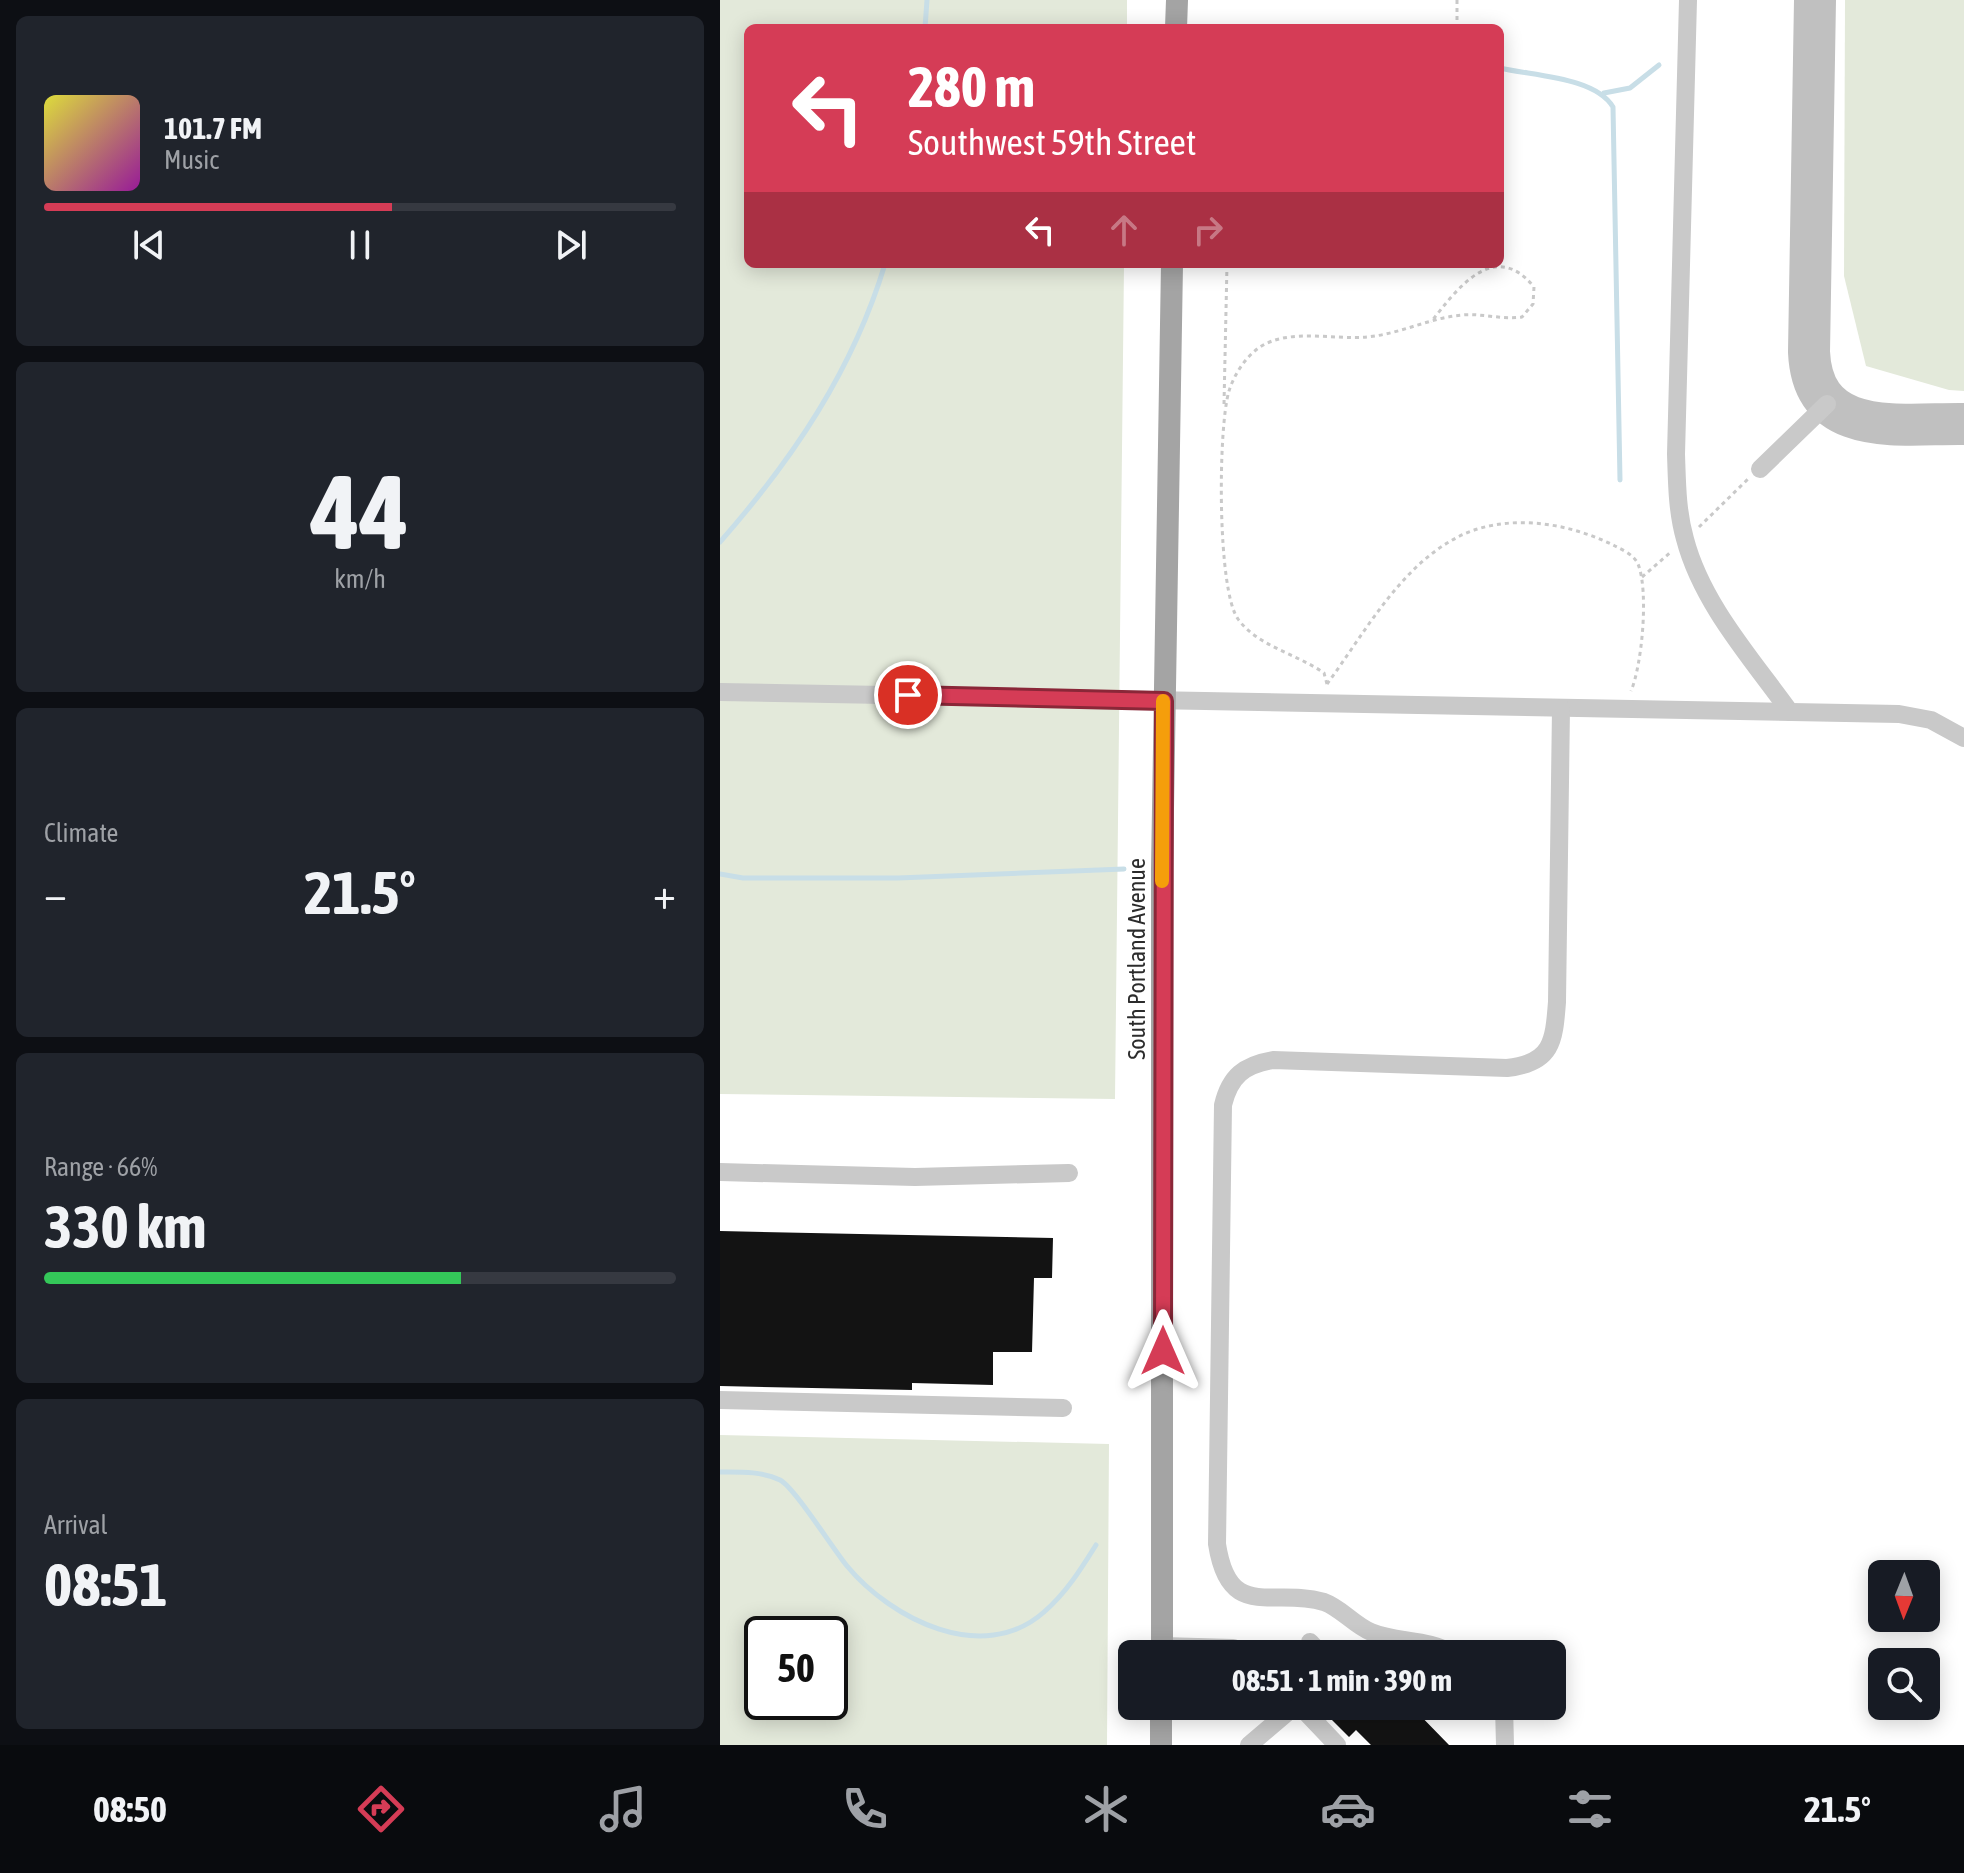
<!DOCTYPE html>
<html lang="en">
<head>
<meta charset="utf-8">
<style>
  body { margin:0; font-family:"Asap Condensed",sans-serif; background:#20242c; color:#f1f3f6; height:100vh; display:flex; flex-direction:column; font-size:30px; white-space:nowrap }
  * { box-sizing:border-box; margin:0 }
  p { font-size:26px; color:#9ea1a6 }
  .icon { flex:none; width:44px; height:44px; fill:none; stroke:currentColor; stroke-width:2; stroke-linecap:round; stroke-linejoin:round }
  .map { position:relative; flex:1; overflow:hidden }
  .panel { display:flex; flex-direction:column; gap:16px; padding:16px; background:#0d0f14; width:720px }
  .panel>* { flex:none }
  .top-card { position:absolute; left:24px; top:24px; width:760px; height:244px; border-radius:12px; box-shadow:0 4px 20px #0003; background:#d53c56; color:#fff; overflow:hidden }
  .needle { width:52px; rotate:181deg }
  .controls { position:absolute; left:1148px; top:1560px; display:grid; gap:16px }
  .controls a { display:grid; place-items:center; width:72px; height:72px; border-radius:12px; background:#171b24; box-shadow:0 4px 20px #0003; font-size:40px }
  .speed { position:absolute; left:24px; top:1616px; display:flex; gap:16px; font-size:40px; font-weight:700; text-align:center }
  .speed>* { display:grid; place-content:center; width:104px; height:104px; border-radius:50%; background:#171b24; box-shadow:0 4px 20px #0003; line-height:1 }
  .speed .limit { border:4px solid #111; border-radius:12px; background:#fff; color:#111 }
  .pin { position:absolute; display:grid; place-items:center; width:68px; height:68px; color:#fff; margin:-34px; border:4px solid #fff; border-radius:50%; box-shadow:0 2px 8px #0007 }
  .me { position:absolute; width:88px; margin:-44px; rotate:0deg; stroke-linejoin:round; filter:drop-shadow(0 0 6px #0008) }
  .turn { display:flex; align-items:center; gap:28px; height:168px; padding:0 32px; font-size:36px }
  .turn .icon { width:104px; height:104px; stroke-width:2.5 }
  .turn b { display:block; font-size:56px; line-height:68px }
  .lanes { display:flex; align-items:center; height:76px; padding:0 32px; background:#0003; justify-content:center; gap:40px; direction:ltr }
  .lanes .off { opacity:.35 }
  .big { font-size:60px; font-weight:700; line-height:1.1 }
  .panel .tile { flex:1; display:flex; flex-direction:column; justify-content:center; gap:12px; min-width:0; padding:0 28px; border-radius:12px; background:#20242c }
  .panel .dial { align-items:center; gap:0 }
  .dial b { font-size:104px; line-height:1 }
  .song { display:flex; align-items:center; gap:24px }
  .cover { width:96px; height:96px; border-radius:12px; background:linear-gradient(135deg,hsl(60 70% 55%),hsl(300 70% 35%)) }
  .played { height:8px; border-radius:4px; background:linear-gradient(90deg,#d53c56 55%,#363941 55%) }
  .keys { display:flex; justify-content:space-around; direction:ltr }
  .heat { display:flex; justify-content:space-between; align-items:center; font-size:44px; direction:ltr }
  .charge { height:12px; border-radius:6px; background:linear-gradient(90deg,#34c759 66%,#363941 0) }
  .trip { position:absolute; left:398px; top:1640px; width:448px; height:80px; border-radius:12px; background:#171b24; box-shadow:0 4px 20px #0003; font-weight:700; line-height:80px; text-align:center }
  .menu { display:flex; height:128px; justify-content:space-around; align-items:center; background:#090b0e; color:#9ea1a6 }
  .menu .icon { width:56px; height:56px }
  .menu .on { color:#d53c56 }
  .menu b { font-size:36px; color:#f1f3f6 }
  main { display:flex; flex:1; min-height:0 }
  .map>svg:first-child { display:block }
</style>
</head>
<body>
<main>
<section class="panel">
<div class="tile">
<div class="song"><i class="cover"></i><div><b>101.7 FM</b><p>Music</p></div></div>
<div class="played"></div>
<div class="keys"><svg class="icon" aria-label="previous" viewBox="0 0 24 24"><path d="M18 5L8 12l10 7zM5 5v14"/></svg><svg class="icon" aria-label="pause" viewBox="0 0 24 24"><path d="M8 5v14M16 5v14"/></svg><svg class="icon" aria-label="next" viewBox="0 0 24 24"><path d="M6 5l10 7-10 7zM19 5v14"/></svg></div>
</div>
<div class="tile dial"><b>44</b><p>km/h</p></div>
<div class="tile"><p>Climate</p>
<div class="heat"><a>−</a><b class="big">21.5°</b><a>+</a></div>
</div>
<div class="tile"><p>Range · 66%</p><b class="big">330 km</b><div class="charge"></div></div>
<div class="tile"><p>Arrival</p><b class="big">08:51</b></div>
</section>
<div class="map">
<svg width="1244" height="1745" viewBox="0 0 1244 1745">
  <rect width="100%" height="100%" fill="#fff"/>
  <g fill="#e3e9da" fill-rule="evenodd">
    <path d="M0,0H407V28H28V264H404L395,1099L0,1094Z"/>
    <path d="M1125,0H1244V391L1229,390L1146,366L1124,276Z"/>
    <path d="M0,1435L389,1444L387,1745H0ZM110,1634V1702H42V1634Z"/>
  </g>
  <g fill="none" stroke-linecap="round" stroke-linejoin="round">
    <g stroke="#c8dee7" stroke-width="5">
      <path d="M205,28L207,0"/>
      <path d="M780,68C814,76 875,77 893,107L900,480"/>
      <path d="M884,93L910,88L939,65"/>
      <path d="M0,542C73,459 133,370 165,264"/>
      <path d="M0,874L23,878H178L404,869"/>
      <path d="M0,1472C19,1472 42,1471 60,1480C74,1487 113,1549 127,1566C171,1619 263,1666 324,1612C346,1593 361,1569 376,1545"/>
    </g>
    <path stroke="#c0c0c0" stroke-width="42" d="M1095,0L1089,352C1093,440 1180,423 1244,424"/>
  </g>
  <g fill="#131313">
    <path d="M0,1231L333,1238L332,1278H314L312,1352H273V1385L192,1383V1390L0,1386Z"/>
    <path d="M627,1706H691L729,1745H651L636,1730L629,1737L612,1720Z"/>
  </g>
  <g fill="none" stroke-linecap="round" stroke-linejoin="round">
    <g stroke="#c9c9c9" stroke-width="3" stroke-dasharray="4 4" stroke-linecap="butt">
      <path d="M737,28V0"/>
      <path d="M504,404L507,264"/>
      <path d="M979,527L1028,479"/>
      <path d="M922,577L952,551"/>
      <path d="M607,684L604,673C577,654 537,646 518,619C497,590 498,427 509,391C514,375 525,357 540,347C569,328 614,340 647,337C680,334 709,318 742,315C762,313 781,320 802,317L813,304L814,287C774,238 737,289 711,322"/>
      <path d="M607,684C644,634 679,568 736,538C784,512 848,522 895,546C903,550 914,555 918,564C929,591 922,665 911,691"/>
    </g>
    <g stroke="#c9c9c9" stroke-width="18">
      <path d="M968,0L956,454C957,483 957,511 965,539C982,604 1032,659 1070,712"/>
      <path d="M1040,469L1107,404"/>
      <path d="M0,692L1179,714L1211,720L1244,738"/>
      <path d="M0,1172L195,1177L349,1173"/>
      <path d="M0,1400L343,1408"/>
      <path d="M590,1642L601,1654"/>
      <path d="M442,1646L513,1648L529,1654"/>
      <path d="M733,1654C708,1638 677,1643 651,1632C634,1625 621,1608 604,1602C552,1587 509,1622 497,1544L503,1105C510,1076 524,1065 553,1060L787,1068C832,1063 834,1042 837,1002L841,708"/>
      <path d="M580,1706L617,1745"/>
      <path d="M784,1706L785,1745"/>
      <path d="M594,1720L608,1706"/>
      <path d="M529,1745L575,1706"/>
    </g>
    <g stroke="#a4a4a4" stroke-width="22">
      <path d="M456,28L457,0"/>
      <path d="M442,1654V869L452,264"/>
      <path d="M441,1745V1706"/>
    </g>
  </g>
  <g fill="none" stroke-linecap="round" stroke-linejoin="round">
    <defs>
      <path id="route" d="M188,695L444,701L443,1351"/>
    </defs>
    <use href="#route" stroke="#8a2738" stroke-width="20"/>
    <use href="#route" stroke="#d53c56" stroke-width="14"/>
    <path stroke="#f59e0b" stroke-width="14" d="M442,881L443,701"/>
  </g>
  <g text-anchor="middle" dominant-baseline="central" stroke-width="8" stroke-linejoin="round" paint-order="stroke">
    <g font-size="24" fill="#2c2c2c" stroke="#fff">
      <text transform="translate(416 959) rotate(-90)">South Portland Avenue</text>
    </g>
  </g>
</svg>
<div class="controls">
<a><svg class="needle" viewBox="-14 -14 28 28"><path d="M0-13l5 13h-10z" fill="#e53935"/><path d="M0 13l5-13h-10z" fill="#9ea1a6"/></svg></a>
<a><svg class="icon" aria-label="search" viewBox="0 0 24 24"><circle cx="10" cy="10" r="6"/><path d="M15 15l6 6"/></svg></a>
</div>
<div class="speed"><div class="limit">50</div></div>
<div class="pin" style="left:188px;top:695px;background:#d93025"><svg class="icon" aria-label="arrive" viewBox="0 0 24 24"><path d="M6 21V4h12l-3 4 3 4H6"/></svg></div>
<svg class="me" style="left:443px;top:1351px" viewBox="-20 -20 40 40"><path d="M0-17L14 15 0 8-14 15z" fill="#d53c56" stroke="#fff" stroke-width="4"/></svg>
<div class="trip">08:51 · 1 min · 390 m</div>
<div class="top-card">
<div class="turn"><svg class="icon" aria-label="left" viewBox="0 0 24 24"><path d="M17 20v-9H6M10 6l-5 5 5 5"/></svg><div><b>280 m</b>Southwest 59th Street</div></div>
<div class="lanes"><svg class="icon" aria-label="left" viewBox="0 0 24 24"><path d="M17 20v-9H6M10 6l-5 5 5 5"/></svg><svg class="icon off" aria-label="ahead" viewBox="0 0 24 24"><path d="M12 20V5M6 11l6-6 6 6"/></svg><svg class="icon off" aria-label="right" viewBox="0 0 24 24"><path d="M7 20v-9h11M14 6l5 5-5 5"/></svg></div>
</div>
</div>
</main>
<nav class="menu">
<b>08:50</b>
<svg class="icon on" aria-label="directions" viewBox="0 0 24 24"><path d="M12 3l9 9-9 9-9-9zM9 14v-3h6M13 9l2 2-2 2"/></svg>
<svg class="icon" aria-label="music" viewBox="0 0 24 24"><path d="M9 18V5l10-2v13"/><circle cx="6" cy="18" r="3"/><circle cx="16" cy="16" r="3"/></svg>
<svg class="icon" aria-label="phone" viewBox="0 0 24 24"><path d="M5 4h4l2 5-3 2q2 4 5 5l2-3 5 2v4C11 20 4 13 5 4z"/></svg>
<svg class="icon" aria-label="climate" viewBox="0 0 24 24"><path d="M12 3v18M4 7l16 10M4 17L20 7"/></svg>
<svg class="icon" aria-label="car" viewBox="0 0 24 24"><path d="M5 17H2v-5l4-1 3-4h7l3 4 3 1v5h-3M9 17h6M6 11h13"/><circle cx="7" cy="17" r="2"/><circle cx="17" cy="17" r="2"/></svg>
<svg class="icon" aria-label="filters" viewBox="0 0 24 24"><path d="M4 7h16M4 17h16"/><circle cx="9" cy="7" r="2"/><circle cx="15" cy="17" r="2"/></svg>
<b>21.5°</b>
</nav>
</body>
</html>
